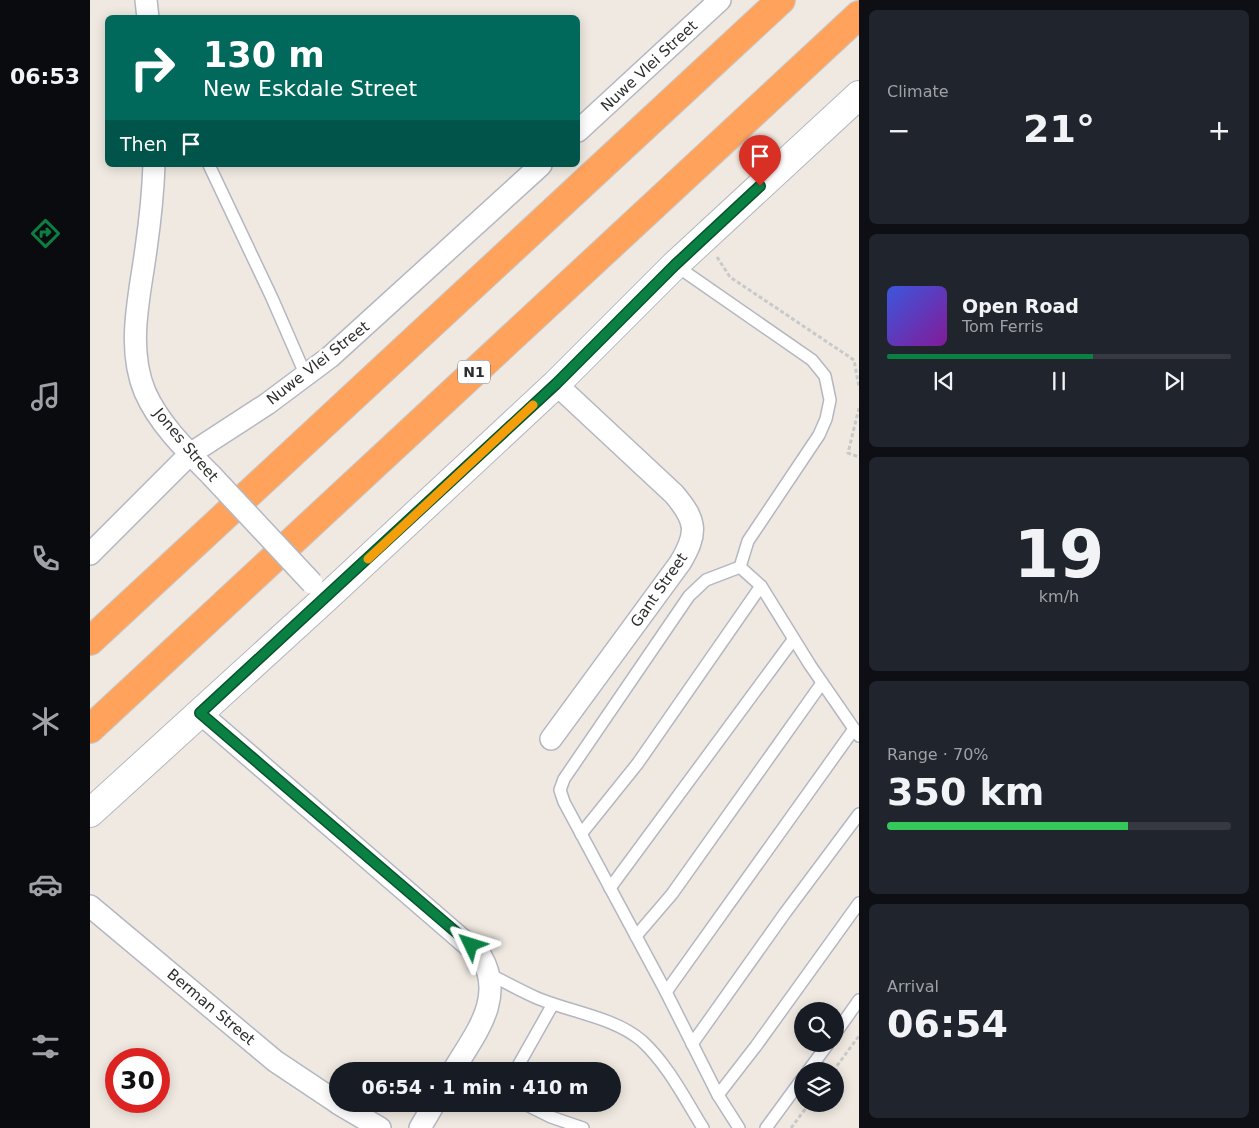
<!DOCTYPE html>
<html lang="en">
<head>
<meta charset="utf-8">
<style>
  body { margin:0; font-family:"DejaVu Sans",sans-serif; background:#20242c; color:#f1f3f6; height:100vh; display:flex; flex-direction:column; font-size:19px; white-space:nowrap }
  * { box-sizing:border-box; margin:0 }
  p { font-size:16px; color:#9ea1a6 }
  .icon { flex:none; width:28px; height:28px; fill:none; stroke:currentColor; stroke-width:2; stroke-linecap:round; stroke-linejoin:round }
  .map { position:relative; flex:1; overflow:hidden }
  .details { display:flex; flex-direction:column; gap:10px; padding:10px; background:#0d0f14; width:400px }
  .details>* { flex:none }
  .hud { position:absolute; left:15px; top:15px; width:475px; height:152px; border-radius:8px; box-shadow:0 2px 12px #0003; background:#00695c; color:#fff; overflow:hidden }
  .fabs { position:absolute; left:704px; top:1002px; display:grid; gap:10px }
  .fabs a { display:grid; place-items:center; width:50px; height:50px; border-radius:50%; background:#171b24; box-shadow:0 2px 12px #0003; font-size:25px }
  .speed { position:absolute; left:15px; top:1048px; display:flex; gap:10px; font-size:25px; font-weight:700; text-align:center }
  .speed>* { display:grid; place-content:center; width:65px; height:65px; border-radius:50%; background:#171b24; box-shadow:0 2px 12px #0003; line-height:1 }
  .speed .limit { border:8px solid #d22; background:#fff; color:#111 }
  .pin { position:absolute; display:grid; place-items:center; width:42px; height:42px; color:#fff; margin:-51px -21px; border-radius:50% 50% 50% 0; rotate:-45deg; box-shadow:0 0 5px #0007 }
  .pin .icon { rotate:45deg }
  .me { position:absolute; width:55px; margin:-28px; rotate:311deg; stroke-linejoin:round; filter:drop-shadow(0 0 4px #0008) }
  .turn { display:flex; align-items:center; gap:18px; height:105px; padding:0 15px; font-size:22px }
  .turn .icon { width:65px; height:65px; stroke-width:2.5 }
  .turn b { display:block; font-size:35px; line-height:42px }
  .then { display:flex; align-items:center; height:48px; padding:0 15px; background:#0003; gap:10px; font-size:19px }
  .big { font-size:38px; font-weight:600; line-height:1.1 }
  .details .widget { flex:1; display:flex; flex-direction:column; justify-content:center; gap:8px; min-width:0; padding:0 18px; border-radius:8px; background:#20242c }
  .details .dial { align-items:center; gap:0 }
  .dial b { font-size:65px; line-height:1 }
  .song { display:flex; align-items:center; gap:15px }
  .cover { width:60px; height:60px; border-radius:8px; background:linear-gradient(135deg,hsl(230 70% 55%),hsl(290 70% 35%)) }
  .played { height:5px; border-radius:2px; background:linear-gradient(90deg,#0b8043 60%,#363941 60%) }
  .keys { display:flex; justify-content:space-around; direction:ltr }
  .heat { display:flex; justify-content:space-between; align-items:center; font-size:28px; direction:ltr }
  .charge { height:8px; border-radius:4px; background:linear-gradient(90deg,#34c759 70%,#363941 0) }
  .trip { position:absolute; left:239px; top:1062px; width:292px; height:50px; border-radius:25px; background:#171b24; box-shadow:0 2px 12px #0003; font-weight:600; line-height:50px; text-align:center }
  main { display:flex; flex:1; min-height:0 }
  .dock { display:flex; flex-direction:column; width:90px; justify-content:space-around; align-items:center; background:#090b0e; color:#9ea1a6 }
  .dock .icon { width:35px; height:35px }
  .dock .active { color:#0b8043 }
  .dock b { font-size:22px; color:#f1f3f6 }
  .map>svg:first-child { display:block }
</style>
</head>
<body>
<main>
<nav class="dock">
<b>06:53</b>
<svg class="icon active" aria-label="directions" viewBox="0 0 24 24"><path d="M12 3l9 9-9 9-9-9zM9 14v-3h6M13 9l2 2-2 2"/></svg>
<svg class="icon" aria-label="music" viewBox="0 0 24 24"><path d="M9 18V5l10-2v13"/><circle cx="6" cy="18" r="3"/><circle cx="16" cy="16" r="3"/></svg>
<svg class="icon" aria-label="phone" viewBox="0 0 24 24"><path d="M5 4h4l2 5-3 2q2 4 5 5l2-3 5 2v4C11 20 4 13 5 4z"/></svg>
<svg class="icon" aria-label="climate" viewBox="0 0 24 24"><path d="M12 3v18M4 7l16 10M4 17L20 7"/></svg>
<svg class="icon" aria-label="car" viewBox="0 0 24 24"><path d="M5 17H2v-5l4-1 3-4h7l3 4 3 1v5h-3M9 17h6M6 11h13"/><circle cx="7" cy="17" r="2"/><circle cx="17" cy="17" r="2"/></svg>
<svg class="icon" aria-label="filters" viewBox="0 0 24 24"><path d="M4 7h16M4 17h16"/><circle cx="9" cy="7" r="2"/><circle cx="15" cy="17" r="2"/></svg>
</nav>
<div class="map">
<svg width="769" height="1128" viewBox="0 0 769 1128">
  <rect width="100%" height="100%" fill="#efe9e1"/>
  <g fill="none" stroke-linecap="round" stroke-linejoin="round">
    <defs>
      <g id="lane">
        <path d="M119,165L182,298L216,376"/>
        <path d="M585,265L722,360L735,376L740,400L736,419L729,435L658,541L650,567"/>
        <path d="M650,567L671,586L720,665L769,736"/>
        <path d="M491,834L548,763L671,586"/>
        <path d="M520,888L703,640"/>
        <path d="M546,936L582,894L732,683"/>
        <path d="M399,974C415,982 431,991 447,998C480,1012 524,1017 552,1041C578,1065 595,1099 613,1128"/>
        <path d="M576,992L764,729"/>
        <path d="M745,1034L769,1000"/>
        <path d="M602,1044L695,913L769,814"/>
        <path d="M427,1071L428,1066L463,1004"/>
        <path d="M718,1071L738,1044"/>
        <path d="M628,1095L666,1046L769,903"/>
        <path d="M435,1104L461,1117L493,1128"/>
        <path d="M649,1128L628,1095L576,992L474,802L470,790L474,779L599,596L616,580L650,567"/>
        <path d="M676,1128L712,1079"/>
      </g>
      <g id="street">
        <path d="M56,0L58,18"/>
        <path d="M488,131L630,0"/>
        <path d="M64,165C63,193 60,221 56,249C50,295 36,347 55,392C69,424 96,450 121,475"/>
        <path d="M0,554L100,454L177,404L240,357L451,165"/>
        <path d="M110,713L391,956C416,999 384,1035 363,1071"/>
        <path d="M461,739L590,563C608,533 607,521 584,494L466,384"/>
        <path d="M0,906L185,1061L248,1103"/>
        <path d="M249,1104L290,1128"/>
        <path d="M330,1128L344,1104"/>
      </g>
      <path id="secondary" d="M0,813L236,598L466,384L585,265L769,95"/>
      <g id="highway">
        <path d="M0,641L691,0"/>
        <path d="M0,729L769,15"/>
      </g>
    </defs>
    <use href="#lane" stroke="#b4b7c1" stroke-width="14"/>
    <use href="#street" stroke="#b4b7c1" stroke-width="24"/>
    <use href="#secondary" stroke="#b4b7c1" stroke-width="30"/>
    <use href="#highway" stroke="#c9c9c9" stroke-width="30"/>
    <g stroke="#c9c9c9" stroke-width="3" stroke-dasharray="4 2.5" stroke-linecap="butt">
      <path d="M627,257L640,277L764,360L769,387"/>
      <path d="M769,408L758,453L769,457"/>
      <path d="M743,1071L769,1036"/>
      <path d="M701,1128L719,1104"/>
    </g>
    <use href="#lane" stroke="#fff" stroke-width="11"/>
    <use href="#street" stroke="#fff" stroke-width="21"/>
    <use href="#secondary" stroke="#fff" stroke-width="28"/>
    <use href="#highway" stroke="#ffa35c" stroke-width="28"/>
    <defs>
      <path id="street-bridge" d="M121,475L222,583"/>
    </defs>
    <use href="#street-bridge" stroke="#b4b7c1" stroke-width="24" stroke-linecap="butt"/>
    <use href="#street-bridge" stroke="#fff" stroke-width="21"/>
  </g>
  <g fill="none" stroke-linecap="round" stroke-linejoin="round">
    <defs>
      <path id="route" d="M381,945L110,713L466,384L585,265L670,186"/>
    </defs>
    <use href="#route" stroke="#07532c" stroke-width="12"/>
    <use href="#route" stroke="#0b8043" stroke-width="9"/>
    <path stroke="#f59e0b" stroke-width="9" d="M278,559L443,405"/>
  </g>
  <g text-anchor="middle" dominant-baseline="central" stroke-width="5" stroke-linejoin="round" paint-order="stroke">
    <rect fill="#fff" stroke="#6d6d6d" stroke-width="1" x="368" y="360.5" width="32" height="23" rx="4"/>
    <g font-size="14" font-weight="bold" fill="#2e2e2e">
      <text x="384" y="372">N1</text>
    </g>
    <g font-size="15" fill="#2e2e2e" stroke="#fff">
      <text transform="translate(559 66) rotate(-43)">Nuwe Vlei Street</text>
      <text transform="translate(228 363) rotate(-38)">Nuwe Vlei Street</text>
      <text transform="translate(96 445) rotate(50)">Jones Street</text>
      <text transform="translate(569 590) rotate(-55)">Gant Street</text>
      <text transform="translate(121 1007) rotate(40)">Berman Street</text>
    </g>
  </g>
</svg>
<div class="fabs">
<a><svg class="icon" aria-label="search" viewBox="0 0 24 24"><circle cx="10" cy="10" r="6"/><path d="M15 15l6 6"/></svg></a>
<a><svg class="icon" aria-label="layers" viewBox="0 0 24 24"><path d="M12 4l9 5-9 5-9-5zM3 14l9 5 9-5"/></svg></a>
</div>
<div class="speed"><div class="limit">30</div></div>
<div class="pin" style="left:670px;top:186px;background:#d93025"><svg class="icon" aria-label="arrive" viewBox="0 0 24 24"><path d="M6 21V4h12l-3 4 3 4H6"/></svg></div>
<svg class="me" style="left:381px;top:945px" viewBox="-20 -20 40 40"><path d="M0-17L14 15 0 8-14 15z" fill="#0b8043" stroke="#fff" stroke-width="4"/></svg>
<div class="trip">06:54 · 1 min · 410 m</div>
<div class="hud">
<div class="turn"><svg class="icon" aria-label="right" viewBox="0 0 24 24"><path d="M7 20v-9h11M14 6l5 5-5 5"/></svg><div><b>130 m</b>New Eskdale Street</div></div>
<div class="then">Then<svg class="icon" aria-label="arrive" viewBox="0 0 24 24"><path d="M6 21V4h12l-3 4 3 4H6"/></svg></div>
</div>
</div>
<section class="details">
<div class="widget"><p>Climate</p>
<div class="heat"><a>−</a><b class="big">21°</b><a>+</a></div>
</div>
<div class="widget">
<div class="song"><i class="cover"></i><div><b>Open Road</b><p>Tom Ferris</p></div></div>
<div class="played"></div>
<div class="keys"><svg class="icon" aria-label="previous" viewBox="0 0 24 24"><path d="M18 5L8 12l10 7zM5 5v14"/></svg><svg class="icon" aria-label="pause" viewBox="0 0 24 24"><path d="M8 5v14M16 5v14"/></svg><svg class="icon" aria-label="next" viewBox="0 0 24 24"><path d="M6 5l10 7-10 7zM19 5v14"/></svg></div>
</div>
<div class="widget dial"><b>19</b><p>km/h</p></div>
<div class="widget"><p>Range · 70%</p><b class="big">350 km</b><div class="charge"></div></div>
<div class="widget"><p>Arrival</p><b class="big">06:54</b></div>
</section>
</main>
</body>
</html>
